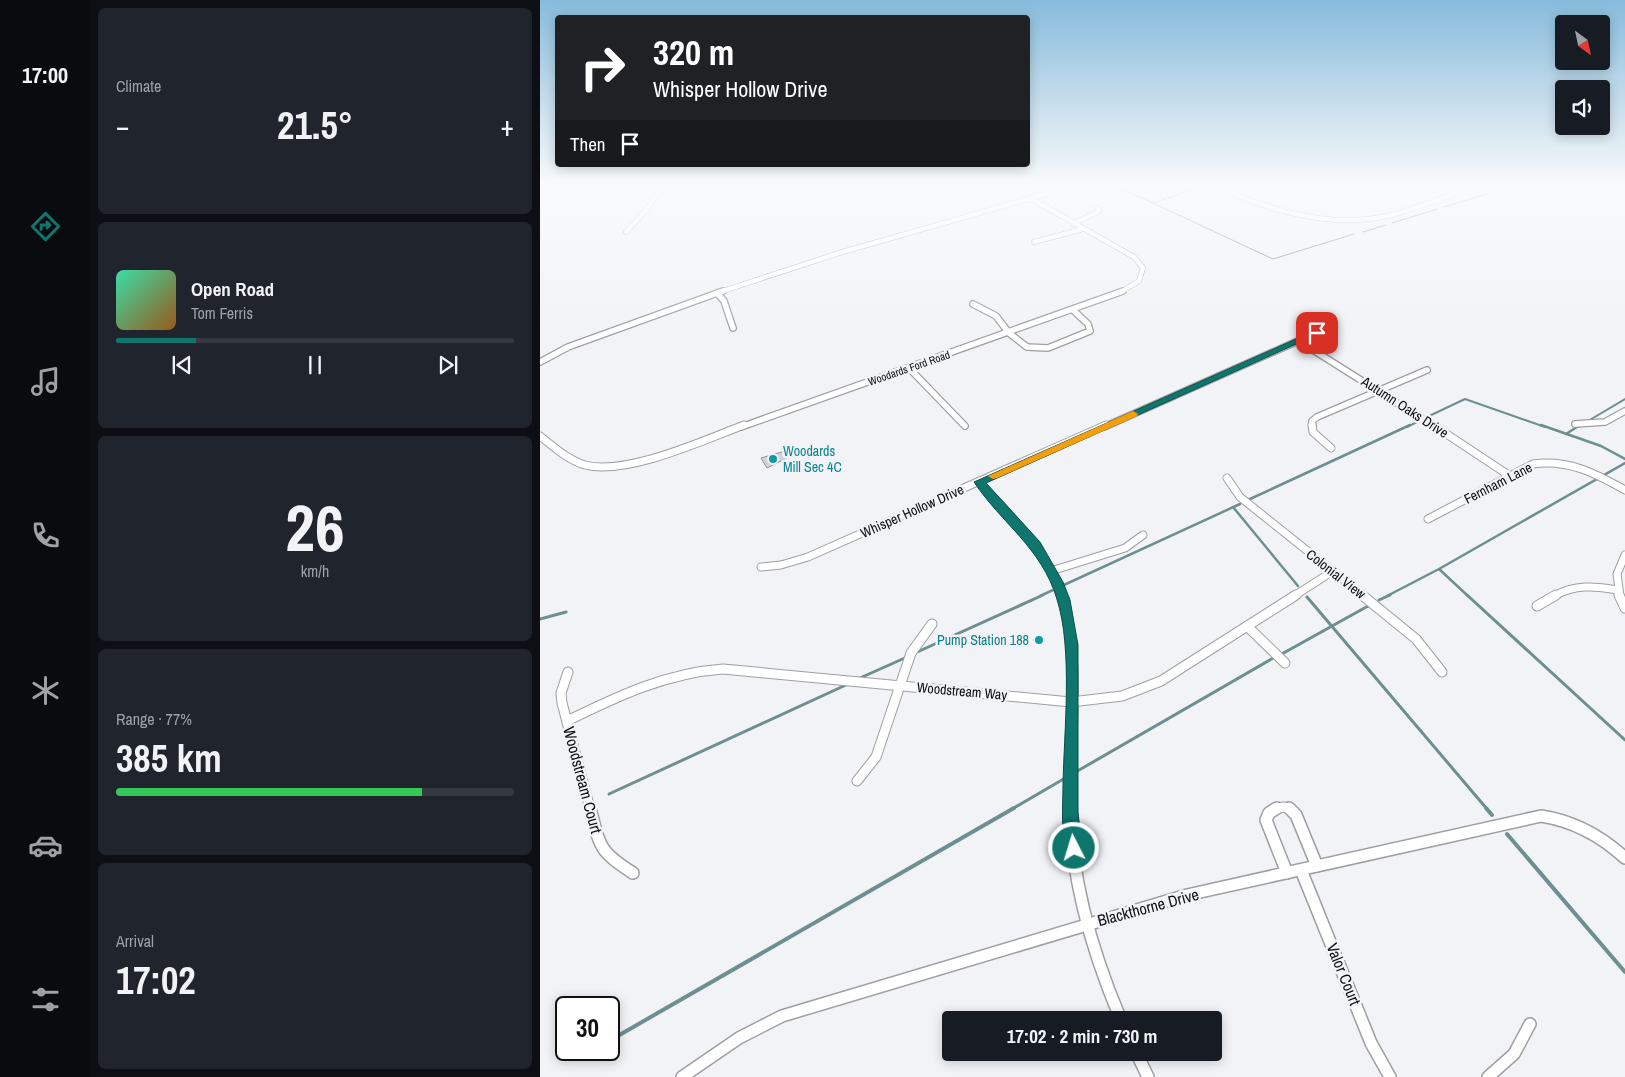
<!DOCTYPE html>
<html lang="en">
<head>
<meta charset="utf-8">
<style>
  body { margin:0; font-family:"Archivo Narrow",sans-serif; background:#20242c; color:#f1f3f6; height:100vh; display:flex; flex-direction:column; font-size:19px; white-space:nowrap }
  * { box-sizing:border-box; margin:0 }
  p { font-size:16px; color:#9ea1a6 }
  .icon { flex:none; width:28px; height:28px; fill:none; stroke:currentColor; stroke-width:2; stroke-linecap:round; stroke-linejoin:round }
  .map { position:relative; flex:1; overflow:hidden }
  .side { display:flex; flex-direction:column; gap:8px; padding:8px; background:#0d0f14; width:450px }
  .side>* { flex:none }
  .guide { position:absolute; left:15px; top:15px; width:475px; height:152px; border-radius:5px; box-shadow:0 2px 12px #0003; background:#202124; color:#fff; overflow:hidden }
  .needle { width:32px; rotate:147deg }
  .fabs { position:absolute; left:1015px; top:15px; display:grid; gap:10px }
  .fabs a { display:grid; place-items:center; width:55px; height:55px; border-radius:5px; background:#171b24; box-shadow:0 2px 12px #0003; font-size:25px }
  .speed { position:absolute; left:15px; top:996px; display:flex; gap:10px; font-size:25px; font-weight:700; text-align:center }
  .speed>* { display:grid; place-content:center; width:65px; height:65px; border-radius:50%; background:#171b24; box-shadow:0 2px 12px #0003; line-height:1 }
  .speed .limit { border:2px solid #111; border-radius:8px; background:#fff; color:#111 }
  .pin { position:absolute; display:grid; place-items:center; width:42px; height:42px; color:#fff; margin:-21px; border-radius:10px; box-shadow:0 2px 8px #0006 }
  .me { position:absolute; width:55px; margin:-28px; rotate:355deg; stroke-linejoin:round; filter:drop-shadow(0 0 4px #0008) }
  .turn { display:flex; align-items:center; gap:18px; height:105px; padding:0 15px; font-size:22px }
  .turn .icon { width:65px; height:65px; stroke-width:2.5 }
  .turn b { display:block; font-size:35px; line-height:42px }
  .then { display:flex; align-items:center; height:48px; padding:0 15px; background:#0003; gap:10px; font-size:19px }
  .big { font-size:38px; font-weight:700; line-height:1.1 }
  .side .tile { flex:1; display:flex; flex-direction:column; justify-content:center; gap:8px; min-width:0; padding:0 18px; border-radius:8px; background:#20242c }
  .side .dial { align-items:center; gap:0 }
  .dial b { font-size:65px; line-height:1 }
  .song { display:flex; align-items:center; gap:15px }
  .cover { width:60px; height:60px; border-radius:8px; background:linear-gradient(135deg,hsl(160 70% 55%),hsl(30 70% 35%)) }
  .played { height:5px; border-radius:2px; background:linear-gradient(90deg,#0f766e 20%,#363941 20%) }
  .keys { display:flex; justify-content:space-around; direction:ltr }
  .heat { display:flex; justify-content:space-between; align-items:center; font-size:28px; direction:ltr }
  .charge { height:8px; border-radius:4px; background:linear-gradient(90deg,#34c759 77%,#363941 0) }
  .trip { position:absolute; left:402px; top:1011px; width:280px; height:50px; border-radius:5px; background:#171b24; box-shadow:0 2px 12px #0003; font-weight:700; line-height:50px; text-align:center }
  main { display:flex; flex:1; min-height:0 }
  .tab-bar { display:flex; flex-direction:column; width:90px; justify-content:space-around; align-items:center; background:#090b0e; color:#9ea1a6 }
  .tab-bar .icon { width:35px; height:35px }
  .tab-bar .current { color:#0f766e }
  .tab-bar b { font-size:22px; color:#f1f3f6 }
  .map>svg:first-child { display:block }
</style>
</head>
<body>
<main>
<nav class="tab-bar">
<b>17:00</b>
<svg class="icon current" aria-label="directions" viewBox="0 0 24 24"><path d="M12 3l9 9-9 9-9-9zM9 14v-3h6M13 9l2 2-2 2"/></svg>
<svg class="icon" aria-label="music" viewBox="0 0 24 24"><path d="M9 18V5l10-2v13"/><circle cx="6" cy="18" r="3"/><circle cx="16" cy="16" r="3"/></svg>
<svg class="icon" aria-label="phone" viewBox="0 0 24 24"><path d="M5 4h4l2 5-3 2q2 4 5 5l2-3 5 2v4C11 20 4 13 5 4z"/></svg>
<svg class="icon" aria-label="climate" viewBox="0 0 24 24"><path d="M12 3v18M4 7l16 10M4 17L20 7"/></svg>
<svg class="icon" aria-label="car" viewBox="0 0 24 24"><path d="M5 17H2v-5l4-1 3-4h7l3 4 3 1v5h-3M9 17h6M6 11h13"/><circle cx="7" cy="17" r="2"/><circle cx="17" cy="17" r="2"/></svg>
<svg class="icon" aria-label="filters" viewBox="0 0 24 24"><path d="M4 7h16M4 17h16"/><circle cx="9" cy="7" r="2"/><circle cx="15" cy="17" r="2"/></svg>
</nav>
<section class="side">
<div class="tile"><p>Climate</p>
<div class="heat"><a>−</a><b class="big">21.5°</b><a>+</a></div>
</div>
<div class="tile">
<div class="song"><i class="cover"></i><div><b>Open Road</b><p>Tom Ferris</p></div></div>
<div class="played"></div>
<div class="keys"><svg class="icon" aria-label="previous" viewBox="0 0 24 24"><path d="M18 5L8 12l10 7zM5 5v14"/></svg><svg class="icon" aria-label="pause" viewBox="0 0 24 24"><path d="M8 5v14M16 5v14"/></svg><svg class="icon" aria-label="next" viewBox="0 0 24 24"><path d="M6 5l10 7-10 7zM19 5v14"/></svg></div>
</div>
<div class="tile dial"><b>26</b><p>km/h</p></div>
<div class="tile"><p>Range · 77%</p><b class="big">385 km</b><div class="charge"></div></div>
<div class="tile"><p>Arrival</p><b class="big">17:02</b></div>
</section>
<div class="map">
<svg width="1085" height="1077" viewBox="0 0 1085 1077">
  <rect width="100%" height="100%" fill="#f2f3f6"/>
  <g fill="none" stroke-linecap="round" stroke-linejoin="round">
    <g stroke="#6d8f90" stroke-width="1">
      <path d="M574,185L733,259L814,234"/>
      <path d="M964,189L977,185"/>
      <path d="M955,192L959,191"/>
      <path d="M613,203L666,185"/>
      <path d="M904,207L950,193"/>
      <path d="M852,223L898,209"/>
      <path d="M823,232L846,225"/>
    </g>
    <g stroke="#6d8f90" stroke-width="2">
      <path d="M887,417L925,399L1005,427"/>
      <path d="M1048,421L1085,399"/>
      <path d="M867,427L879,421"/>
      <path d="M1038,427L1041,425"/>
    </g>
    <g stroke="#6d8f90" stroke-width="2.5">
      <path d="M1001,425L1061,446L1085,459"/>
      <path d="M1026,434L1040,425"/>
      <path d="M710,499L870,425"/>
      <path d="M693,507L758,586"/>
      <path d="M899,569L928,596"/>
      <path d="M500,596L700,504"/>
      <path d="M847,596L899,569L1085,463"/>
    </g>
    <g stroke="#6d8f90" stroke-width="3">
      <path d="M927,595L1085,740"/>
      <path d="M767,597L947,809"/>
      <path d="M839,600L850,595"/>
      <path d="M0,619L26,612"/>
      <path d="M375,653L503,595"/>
      <path d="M740,655L828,606"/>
      <path d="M320,678L367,657"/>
      <path d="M534,773L735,657"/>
      <path d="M69,794L308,684"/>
      <path d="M472,809L527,777"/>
    </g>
    <g stroke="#6d8f90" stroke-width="4">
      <path d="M946,808L952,815"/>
      <path d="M967,834L1085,972"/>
      <path d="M69,1041L474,808"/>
    </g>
  </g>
  <path fill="#d3d3d7" stroke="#949498" d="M245,451L249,457L227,468L221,458Z"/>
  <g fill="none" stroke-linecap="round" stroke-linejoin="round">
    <defs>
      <g id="street-far4">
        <path d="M672,185C727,209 786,229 847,216C878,209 908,195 938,185"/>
        <path d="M62,190L130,185"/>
        <path d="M490,198L594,257L603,268L599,281L581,292"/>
        <path d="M533,224L559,211L558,208"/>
        <path d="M86,232L107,209L122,186"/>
        <path d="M494,242L543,229"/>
        <path d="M180,292L299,253L537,185"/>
      </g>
      <g id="street-far3">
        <path d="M177,293L184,301L193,328"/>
        <path d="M433,304L456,316L469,333L487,347L508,348L550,331L548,324L533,310"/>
        <path d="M759,341L895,427"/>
        <path d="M0,362L28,347L183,291"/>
        <path d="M369,368L425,426"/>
        <path d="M1035,424L1065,422L1085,411"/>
        <path d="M201,427L583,291"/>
        <path d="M564,427L794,325"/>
        <path d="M773,427L772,421L777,417L887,370"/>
      </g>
      <g id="street-far2">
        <path d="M772,425L773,432L791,448"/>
        <path d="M893,425L970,476"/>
        <path d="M0,436C14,447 28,460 45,465C86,476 164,440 204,425"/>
        <path d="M687,478L700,497L824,596"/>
        <path d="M439,482C472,517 506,549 521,596"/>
        <path d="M888,519L993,464C1028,459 1055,473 1085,490"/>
        <path d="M221,567L241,565L268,557L566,425"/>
        <path d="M511,571L585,548L603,535"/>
        <path d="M754,596L793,571"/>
        <path d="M1014,596C1035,584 1055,586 1078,590"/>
        <path d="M1080,596L1077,574L1085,555"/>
      </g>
      <g id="street-far1">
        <path d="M521,595C543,663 529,738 530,809"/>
        <path d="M822,595L876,639L902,672"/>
        <path d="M1079,595L1085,608"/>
        <path d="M997,606L1016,595"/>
        <path d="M707,626L745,663"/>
        <path d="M28,672L21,693L22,703L50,809"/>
        <path d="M27,721C78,696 126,673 183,669L531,702L582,696L621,681L756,595"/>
        <path d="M317,781L336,757L371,653L392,624"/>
        <path d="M733,809L744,807L750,809"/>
      </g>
      <g id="street">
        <path d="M50,808C60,846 58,851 93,873"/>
        <path d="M530,808C531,880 553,954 581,1020"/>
        <path d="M737,808L729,813L726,820L747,873"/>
        <path d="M749,808L756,815L777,866"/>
        <path d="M761,870L831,1043L850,1077"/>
        <path d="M596,1052L608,1077"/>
        <path d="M142,1077L199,1038L242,1016L647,895L1001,816C1034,821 1060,835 1085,858"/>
        <path d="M948,1077L974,1054L990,1024"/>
      </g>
    </defs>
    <use href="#street-far4" stroke="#9f9fa2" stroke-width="5.5"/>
    <use href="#street-far3" stroke="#9f9fa2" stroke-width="8"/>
    <use href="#street-far2" stroke="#9f9fa2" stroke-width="9"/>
    <use href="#street-far1" stroke="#9f9fa2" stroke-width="11"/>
    <use href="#street" stroke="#9f9fa2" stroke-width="14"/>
    <use href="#street-far4" stroke="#fff" stroke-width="4.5"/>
    <use href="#street-far3" stroke="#fff" stroke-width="5.5"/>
    <use href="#street-far2" stroke="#fff" stroke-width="7"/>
    <use href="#street-far1" stroke="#fff" stroke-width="9"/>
    <use href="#street" stroke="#fff" stroke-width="11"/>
  </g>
  <linearGradient id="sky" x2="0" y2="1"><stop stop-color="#87bbdb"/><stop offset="0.55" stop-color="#f9fafb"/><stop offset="1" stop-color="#f9fafb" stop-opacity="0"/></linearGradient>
  <rect width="1085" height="336" fill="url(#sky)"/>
  <path fill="#0f766e" stroke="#0a4d48" d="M774,331L781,333L446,483L500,542L523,582L530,600L538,645V812L542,848L539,854L534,856L528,854C520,834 523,807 523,785C524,731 533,650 517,599C501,547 462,524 434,482Z"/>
  <path fill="#f59e0b" d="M593,411L598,414L597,416L457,478L453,479L448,476Z"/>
  <g fill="#0f9aa8" stroke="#f2f3f6" stroke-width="2">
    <circle cx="233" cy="459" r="5"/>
    <circle cx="499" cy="640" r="5"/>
  </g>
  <g text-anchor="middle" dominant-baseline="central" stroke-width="5" stroke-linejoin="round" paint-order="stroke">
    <g font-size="11" fill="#0e0f10" stroke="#f2f3f6">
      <text transform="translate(369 368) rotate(-19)">Woodards Ford Road</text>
    </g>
    <g font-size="14" fill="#0e0f10" stroke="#f2f3f6">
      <text transform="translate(865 407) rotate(33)">Autumn Oaks Drive</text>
      <text transform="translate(958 483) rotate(-27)">Fernham Lane</text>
      <text transform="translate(372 511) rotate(-24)">Whisper Hollow Drive</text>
      <text transform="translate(796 574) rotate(38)">Colonial View</text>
      <text transform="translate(422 691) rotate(5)">Woodstream Way</text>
    </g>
    <g font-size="14" fill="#0d838f" stroke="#f2f3f6" text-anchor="start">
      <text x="243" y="451">Woodards<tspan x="243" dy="16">Mill Sec 4C</tspan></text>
      <text x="489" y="640" text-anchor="end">Pump Station 188</text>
    </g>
    <g font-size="16" fill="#0e0f10" stroke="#f2f3f6">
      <text transform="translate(43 780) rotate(75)">Woodstream Court</text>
      <text transform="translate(608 907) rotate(-15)">Blackthorne Drive</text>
      <text transform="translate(804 974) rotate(68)">Valor Court</text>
    </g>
  </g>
</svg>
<div class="fabs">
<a><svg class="needle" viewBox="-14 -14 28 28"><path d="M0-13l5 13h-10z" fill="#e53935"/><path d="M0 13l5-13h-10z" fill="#9ea1a6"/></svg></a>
<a><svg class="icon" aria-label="sound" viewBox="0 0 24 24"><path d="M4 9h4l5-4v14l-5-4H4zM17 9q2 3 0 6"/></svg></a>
</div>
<div class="speed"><div class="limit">30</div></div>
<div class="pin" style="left:777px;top:333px;background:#d93025"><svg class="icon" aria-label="arrive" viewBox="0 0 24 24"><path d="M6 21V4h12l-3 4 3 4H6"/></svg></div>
<svg class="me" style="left:534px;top:848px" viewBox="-20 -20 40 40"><circle r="17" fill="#0f766e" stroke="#fff" stroke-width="3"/><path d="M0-11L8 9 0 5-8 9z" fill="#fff"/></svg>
<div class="trip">17:02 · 2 min · 730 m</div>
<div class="guide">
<div class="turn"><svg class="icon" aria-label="right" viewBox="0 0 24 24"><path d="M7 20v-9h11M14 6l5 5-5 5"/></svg><div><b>320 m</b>Whisper Hollow Drive</div></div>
<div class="then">Then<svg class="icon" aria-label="arrive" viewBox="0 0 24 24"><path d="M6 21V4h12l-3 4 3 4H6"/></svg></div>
</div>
</div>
</main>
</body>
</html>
